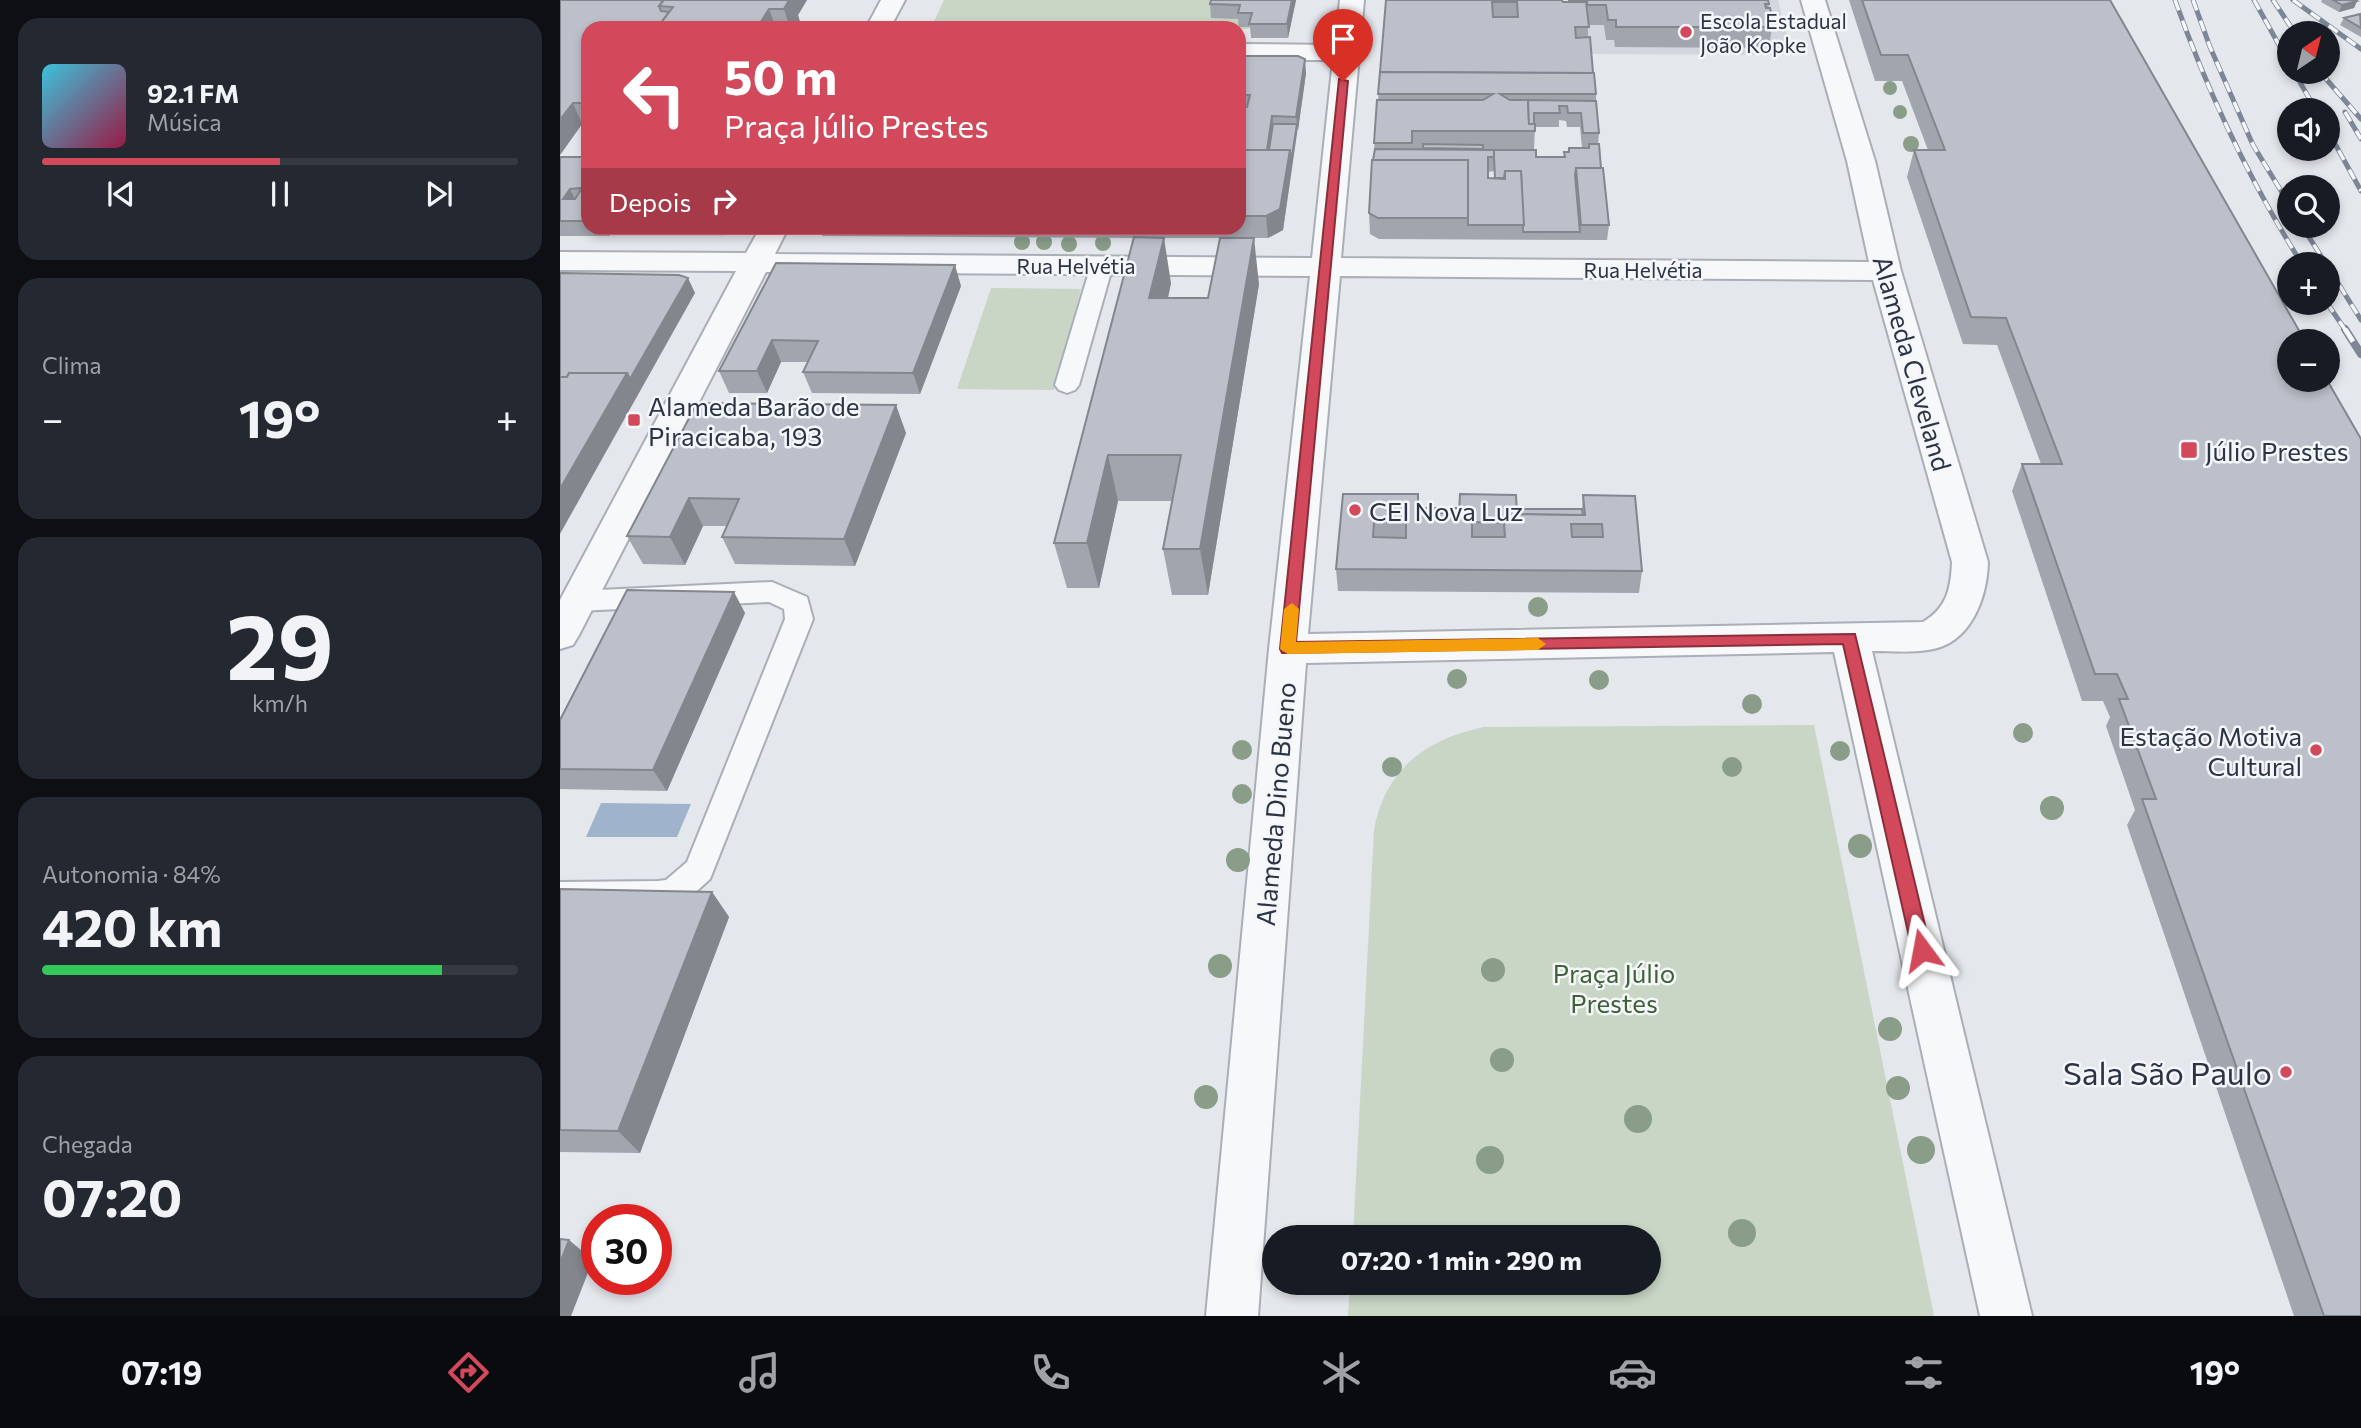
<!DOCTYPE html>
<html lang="pt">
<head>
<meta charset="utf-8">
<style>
  body { margin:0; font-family:Commissioner,sans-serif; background:#242831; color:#f1f3f6; height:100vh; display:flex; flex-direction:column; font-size:26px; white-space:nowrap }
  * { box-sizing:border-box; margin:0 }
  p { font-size:23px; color:#9ea1a6 }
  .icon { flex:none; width:38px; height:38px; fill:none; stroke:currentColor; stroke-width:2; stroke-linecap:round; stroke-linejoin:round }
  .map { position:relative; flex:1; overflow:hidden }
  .side { display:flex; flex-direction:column; gap:18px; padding:18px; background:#0d0f14; width:560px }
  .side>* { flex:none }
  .banner { position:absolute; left:21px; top:21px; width:665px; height:214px; border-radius:21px; box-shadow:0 4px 10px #0003; background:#d1495b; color:#fff; overflow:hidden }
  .needle { width:46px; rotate:35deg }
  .tools { position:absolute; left:1717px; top:21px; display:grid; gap:14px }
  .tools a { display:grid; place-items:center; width:63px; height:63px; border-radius:50%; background:#171b24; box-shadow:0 4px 10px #0003; font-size:35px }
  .speed { position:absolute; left:21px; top:1204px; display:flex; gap:14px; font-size:35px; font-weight:700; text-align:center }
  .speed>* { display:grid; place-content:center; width:91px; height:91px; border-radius:50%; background:#171b24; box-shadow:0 4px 10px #0003; line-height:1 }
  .speed .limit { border:10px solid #d22; background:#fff; color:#111 }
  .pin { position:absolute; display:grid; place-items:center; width:60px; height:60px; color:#fff; margin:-72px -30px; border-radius:50% 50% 50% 0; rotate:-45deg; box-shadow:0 0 7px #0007 }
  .pin .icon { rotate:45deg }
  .me { position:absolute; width:77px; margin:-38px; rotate:347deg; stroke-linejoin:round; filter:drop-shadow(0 0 5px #0008) }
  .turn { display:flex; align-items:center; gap:24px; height:147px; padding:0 28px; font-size:32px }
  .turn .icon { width:91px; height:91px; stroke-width:2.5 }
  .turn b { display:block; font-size:49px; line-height:60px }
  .then { display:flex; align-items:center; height:66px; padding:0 28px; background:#0003; gap:14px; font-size:26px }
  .big { font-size:52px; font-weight:700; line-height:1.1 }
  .side .card { flex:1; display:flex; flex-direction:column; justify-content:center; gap:10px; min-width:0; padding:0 24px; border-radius:21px; background:#242831 }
  .side .dial { align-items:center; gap:0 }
  .dial b { font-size:91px; line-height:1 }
  .song { display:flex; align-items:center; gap:21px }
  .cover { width:84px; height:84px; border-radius:10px; background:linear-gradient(135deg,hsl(190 70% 55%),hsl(340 70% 35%)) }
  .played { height:7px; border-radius:4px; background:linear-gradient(90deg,#d1495b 50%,#363941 50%) }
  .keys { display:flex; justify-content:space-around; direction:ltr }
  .heat { display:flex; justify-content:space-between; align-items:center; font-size:38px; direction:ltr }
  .charge { height:10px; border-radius:5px; background:linear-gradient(90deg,#34c759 84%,#363941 0) }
  .trip { position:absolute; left:702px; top:1225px; width:399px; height:70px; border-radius:35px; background:#171b24; box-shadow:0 4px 10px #0003; font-weight:700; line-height:70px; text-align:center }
  .tabs { display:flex; height:112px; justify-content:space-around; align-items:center; background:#090b0e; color:#9ea1a6 }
  .tabs .icon { width:49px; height:49px }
  .tabs .active { color:#d1495b }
  .tabs b { font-size:32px; color:#f1f3f6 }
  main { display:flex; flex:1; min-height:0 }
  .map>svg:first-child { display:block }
</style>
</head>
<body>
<main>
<section class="side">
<div class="card">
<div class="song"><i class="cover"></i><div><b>92.1 FM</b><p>Música</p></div></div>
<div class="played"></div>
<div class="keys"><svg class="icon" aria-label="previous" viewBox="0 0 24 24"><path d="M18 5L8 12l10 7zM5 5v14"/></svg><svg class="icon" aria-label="pause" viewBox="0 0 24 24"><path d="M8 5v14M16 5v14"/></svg><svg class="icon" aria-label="next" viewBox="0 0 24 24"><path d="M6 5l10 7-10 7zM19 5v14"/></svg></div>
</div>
<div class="card"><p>Clima</p>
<div class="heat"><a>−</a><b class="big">19°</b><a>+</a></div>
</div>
<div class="card dial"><b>29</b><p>km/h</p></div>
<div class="card"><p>Autonomia · 84%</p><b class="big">420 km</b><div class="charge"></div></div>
<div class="card"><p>Chegada</p><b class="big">07:20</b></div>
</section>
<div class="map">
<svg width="1801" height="1316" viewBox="0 0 1801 1316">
  <rect width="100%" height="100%" fill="#e4e7ec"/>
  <g fill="#d2d6de">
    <path d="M1023,0H1218L1232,55L1029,54Z"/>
    <path d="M55,228H170L165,236H49Z"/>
  </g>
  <g fill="#c9d6c5">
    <path d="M384,0H727L720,29L371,28Z"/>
    <path d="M431,288L521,289L494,390L397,389Z"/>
    <path d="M1254,725L1374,1316H788L790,1283H1088V1237H793L814,830C825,769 866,739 924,727Z"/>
  </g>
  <path fill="#9fb4cc" d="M41,803L131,804L117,837H26Z"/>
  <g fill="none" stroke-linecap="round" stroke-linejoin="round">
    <defs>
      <g id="lane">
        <path d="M542,258L550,260L553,265L519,385L515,390L507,393L499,390L495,385L531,265L534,260Z"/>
        <path d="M212,582L247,597L253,619L150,879L126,901L98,909L0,910V882L98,881L106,880L127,862L225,619L224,609L209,602L18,611L8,608L4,601L8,594L18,591Z"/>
      </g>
      <g id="street">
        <path d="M321,0H345L330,28H306Z"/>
        <path d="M780,0H804L781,258L1309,262L1287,161L1241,0H1265L1315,161L1341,271L1428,562C1427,599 1410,645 1368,650C1350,653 1330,651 1312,651L1472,1316H1420L1274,652L746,663L698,1316H646L709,649L750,276L206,272L19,635L13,645L0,649V600L176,271L0,270V252L186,253L200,228H228L215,254L752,258L773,60H679V44L775,45ZM780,276L1313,280L1392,562C1391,588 1387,608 1363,622L748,634Z"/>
      </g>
    </defs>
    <use href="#lane" stroke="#a9aeb7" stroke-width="4"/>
    <use href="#street" stroke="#a9aeb7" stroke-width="4"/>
    <use href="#lane" fill="#f7f8fa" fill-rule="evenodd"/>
    <use href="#street" fill="#f7f8fa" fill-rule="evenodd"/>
    <defs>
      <g id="rail-far1">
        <path d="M1615,0C1648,93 1689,180 1742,264"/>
        <path d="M1633,0L1650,47L1693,145L1729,204"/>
        <path d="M1694,0L1729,63"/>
        <path d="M1713,0L1735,33"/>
        <path d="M1733,0L1801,49"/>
        <path d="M1734,72L1756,110"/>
        <path d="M1760,72L1801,119"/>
        <path d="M1785,112L1801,139"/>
        <path d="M1768,131L1801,191"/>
        <path d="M1742,226L1766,264"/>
        <path d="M1768,267L1801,320"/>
        <path d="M1767,303L1786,331"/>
      </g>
      <path id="rail" d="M1785,329L1801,354"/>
    </defs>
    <use href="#rail-far1" stroke="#7d8696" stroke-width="5"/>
    <use href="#rail" stroke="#7d8696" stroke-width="8"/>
    <use href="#rail-far1" stroke="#f4f6f9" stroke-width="3.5" stroke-dasharray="11" stroke-linecap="butt"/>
    <use href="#rail" stroke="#f4f6f9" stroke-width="5" stroke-dasharray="15" stroke-linecap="butt"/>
  </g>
  <g fill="#899d89">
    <circle cx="1330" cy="88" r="7"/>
    <circle cx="1340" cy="112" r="7"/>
    <circle cx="1351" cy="144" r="8"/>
    <circle cx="462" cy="242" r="8"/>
    <circle cx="484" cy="242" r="8"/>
    <circle cx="543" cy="243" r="8"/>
    <circle cx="509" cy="244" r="8"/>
    <circle cx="978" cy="607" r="10"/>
    <circle cx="897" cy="679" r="10"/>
    <circle cx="1039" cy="680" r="10"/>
    <circle cx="1192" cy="704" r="10"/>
    <circle cx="1463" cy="733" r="10"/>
    <circle cx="682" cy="750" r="10"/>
    <circle cx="1280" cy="751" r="10"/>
    <circle cx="832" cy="767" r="10"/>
    <circle cx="1172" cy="767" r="10"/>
    <circle cx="682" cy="794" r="10"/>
    <circle cx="1492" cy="808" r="12"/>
    <circle cx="1300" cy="846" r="12"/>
    <circle cx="678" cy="860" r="12"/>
    <circle cx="660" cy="966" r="12"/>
    <circle cx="933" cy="970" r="12"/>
    <circle cx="1330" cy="1029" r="12"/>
    <circle cx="942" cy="1060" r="12"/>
    <circle cx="1338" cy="1088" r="12"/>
    <circle cx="646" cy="1097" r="12"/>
    <circle cx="1078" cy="1119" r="14"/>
    <circle cx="1361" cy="1150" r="14"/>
    <circle cx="930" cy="1160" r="14"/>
    <circle cx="1182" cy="1233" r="14"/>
  </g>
  <g fill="#a1a5ae" fill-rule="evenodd">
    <path d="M0,0H247L238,15L240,22L236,28H28V124H22L0,155Z"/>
    <path d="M651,0H736L728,38H691L690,27H679L678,19L651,18L650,4Z"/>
    <path d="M826,0L1003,2H1008V0H1208L1209,8L1213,21L1210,41H1206L1205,48L1055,47L1054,40H1046L1044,25H1028V37L1036,94V101L1039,133L1038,144L1049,225L1047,240L819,239L810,234L809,213ZM933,16H956L957,17H933ZM999,120L1006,121L1007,127H1020L1022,148H1009V152L1004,157H976L974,150L975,127H999ZM934,171V178H928V172Z"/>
    <path d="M1289,0H1550L1801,1316H1734L1567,825L1575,810L1546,726L1550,717L1543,701H1522L1452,491L1462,464H1481L1437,345L1403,344L1347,177L1354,150H1368L1342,81H1315Z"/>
    <path d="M1762,0H1795L1797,1L1794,8L1779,12L1761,2Z"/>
    <path d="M1801,14V37L1780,25L1784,18Z"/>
    <path d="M679,56L746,73L723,230L708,238H592L611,283L608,298H648L699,284L648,595H612L603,549L612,501H558L539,588H507L494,543L574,238L263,236L256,231L255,228H679Z"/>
    <path d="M0,157H28V228H55L49,236H0Z"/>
    <path d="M216,263L401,286L360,394L252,393L243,372L248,362H221L207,393H169L159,371Z"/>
    <path d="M137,403L346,433L295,566L175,564L162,537L167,526H143L125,565L83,564L67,536Z"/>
    <path d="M783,494H858L859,508L1022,510L1023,495L1082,571L1079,593L778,591L776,569Z"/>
    <path d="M185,613L107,791L0,789V720Z"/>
    <path d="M0,889L152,892L169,917L80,1153L0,1152Z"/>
  </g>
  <g fill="#83868d">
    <path d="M227,0H247L238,15L240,22L236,28H230L224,9Z"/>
    <path d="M732,0H736L728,38L727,24Z"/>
    <path d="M1797,1L1794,8L1779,12L1782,5Z"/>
    <path d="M209,9L216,28H197Z"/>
    <path d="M745,59L746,73L738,131L736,117Z"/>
    <path d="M13,103L22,124L0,155V120Z"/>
    <path d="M712,116L714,131L709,163L707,156Z"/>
    <path d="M737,124V131L723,230L708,238L706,216Z"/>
    <path d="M10,189L17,203L3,199Z"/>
    <path d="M45,228H55L49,236Z"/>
    <path d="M604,238L611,283L598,343L589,298Z"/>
    <path d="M694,238L699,284L648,595L640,549Z"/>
    <path d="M395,265L401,286L360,394L353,373Z"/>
    <path d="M128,278L135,293L0,534V489L67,373Z"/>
    <path d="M212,340L221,362L207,393L197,371Z"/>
    <path d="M336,405L346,433L295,566L284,539Z"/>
    <path d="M548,455L558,501L539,588L527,543Z"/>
    <path d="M129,498L143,526L125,565L110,537Z"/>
    <path d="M174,592L185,613L107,791L93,770Z"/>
    <path d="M152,892L169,917L80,1153L58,1131Z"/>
    <path d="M9,1240L33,1260L11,1316H0V1263Z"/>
  </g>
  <g fill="#bbc0ca" stroke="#83868d" stroke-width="2" fill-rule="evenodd">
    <path d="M0,0H103L99,6L101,11L109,12L97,28H28V103H13L0,120Z"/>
    <path d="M104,0H229L224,9H209L197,28H97L113,7L99,6Z"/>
    <path d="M651,0H732L727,24H689L692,13H678L680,5L650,4Z"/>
    <path d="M826,0H1002L1003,2H1026L1029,27H1015L1016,38L1030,37L1033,73L820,72ZM932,2H957L958,17H933Z"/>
    <rect x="1009" y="0" width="16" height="2"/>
    <path d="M1027,0H1208L1209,4H1205L1206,8H1210L1213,21L1206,20L1208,27H1056V20H1048L1046,5H1027Z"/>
    <path d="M1302,0H1550L1745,341H1729V380H1767L1801,439V1316H1764L1582,799H1596L1559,699H1568L1557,674H1535L1462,464H1502L1446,318L1411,317L1354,150H1385L1348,55H1321Z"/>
    <path d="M1773,0H1795L1797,1L1782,5Z"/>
    <path d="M1800,14L1801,28L1784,18Z"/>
    <path d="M679,56H738L745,59L736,117L712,116L707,150H679ZM682,95H690L687,107H679Z"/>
    <path d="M820,72L1034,73L1036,94H940L950,100H968L969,124H975V131H852V143H814L817,100H923L933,94H818Z"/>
    <path d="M968,100L1036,101L1039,133H1023L1021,113H1008L1007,106H999L1000,113H974V124H969Z"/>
    <path d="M713,124H737L731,163L730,150H709Z"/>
    <path d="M863,144L923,145V149L863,148Z"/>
    <path d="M1029,144H1039L1041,168H1016L1015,175L1020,232H963L961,171H945L944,178H935L934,157H928H934V150H976V157H1005L1004,152H1009V148H1029Z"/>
    <path d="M815,149L934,150V157H928V178L945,179V171H961L964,225H908V160H813Z"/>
    <path d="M679,150H730L720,209L706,216H679Z"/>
    <path d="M0,157H28V163L23,169H28V221H0ZM22,188L15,199H3L10,189Z"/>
    <path d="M812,160H908V218H818L809,213Z"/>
    <path d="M1016,168H1043L1049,225H1021Z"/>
    <path d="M574,237L604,238L589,298H648L660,238H694L640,549H603L621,455H548L527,543H494Z"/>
    <path d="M216,263L395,265L353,373L243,372L258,341L212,340L197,371H159Z"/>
    <path d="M0,273L119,275L128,278L70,379L67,373H9L7,377H0Z"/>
    <path d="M9,373H67L0,489V377H7Z"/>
    <path d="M137,403L336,405L284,539L162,537L179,499L129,498L110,537L67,536Z"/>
    <path d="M783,494H858V513H899L900,494L956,495L957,514L1025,515L1023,495L1075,496L1082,571L776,569ZM814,522H846V538L813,537ZM912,522L944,523L945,537H912ZM1011,524H1042L1043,537H1012Z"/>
    <rect x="859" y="508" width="40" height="5"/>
    <path d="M956,509H1022L1023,515L957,514Z"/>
    <path d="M67,590L174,592L93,770L0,769V720Z"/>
    <path d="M0,889L152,892L58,1131L0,1130Z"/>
    <path d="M0,1239L9,1240L0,1263Z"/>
  </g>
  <path fill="#d1495b" stroke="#882f3b" stroke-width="2" d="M779,79L788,81L736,642L1295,634L1371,950L1368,956L1362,958L1355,956L1352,950L1283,644L722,653L720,649Z"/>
  <path fill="#f59e0b" d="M732,603L739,609L736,642L978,638L986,644L978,650L728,654L720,649L724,609Z"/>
  <g fill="#d1495b" stroke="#f4f6f9" stroke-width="2.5">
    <circle cx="1126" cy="32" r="7"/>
    <rect x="67" y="413" width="14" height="14" rx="3.5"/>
    <rect x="1620" y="441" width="18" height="18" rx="3.5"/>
    <circle cx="795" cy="510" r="7"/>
    <circle cx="1756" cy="750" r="7"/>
    <circle cx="1726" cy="1072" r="7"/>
  </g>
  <g text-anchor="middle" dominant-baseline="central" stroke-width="5" stroke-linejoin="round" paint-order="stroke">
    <g font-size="21" fill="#2b3445" stroke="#f4f6f9" text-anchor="start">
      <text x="1140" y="20">Escola Estadual<tspan x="1140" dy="24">João Kopke</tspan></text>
    </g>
    <g font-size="21" fill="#2b3445" stroke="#f4f6f9">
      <text x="516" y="265">Rua Helvétia</text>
      <text x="1083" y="269">Rua Helvétia</text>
    </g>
    <g font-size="26" fill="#2b3445" stroke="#f4f6f9">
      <text transform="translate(1353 363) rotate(74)">Alameda Cleveland</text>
      <text transform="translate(715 804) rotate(-85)">Alameda Dino Bueno</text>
    </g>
    <g font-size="26" fill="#2b3445" stroke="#f4f6f9" text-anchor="start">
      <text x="88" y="405">Alameda Barão de<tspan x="88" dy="30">Piracicaba, 193</tspan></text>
      <text x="1645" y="450">Júlio Prestes</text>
      <text x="809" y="510">CEI Nova Luz</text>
      <text x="1742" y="735" text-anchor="end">Estação Motiva<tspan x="1742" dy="30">Cultural</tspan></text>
    </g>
    <g font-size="26" fill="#3f6138" stroke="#f4f6f9">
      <text x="1054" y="972">Praça Júlio<tspan x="1054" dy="30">Prestes</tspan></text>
    </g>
    <g font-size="32" fill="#2b3445" stroke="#f4f6f9" text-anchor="end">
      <text x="1712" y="1072">Sala São Paulo</text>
    </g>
  </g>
</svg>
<div class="tools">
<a><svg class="needle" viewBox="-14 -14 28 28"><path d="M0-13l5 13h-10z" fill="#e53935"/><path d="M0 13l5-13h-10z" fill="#9ea1a6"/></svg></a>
<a><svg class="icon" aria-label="sound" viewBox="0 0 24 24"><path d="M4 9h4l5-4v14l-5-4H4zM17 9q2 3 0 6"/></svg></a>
<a><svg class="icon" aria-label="search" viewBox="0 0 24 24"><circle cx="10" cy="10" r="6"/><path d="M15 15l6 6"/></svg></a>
<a>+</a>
<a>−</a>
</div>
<div class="speed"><div class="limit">30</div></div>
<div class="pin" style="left:783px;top:81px;background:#d93025"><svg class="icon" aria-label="arrive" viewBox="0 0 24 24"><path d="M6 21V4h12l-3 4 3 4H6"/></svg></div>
<svg class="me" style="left:1362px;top:950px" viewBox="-20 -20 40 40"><path d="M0-17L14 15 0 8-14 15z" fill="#d1495b" stroke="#fff" stroke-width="4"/></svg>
<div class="trip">07:20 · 1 min · 290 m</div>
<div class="banner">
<div class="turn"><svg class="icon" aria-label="left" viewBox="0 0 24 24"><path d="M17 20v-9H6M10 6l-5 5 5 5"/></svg><div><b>50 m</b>Praça Júlio Prestes</div></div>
<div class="then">Depois<svg class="icon" aria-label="right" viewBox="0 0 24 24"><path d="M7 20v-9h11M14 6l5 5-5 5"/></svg></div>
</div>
</div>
</main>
<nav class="tabs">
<b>07:19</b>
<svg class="icon active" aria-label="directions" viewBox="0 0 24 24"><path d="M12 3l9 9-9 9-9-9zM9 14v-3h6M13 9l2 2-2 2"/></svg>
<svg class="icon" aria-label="music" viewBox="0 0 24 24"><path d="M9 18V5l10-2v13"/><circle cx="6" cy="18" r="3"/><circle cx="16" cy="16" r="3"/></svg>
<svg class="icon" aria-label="phone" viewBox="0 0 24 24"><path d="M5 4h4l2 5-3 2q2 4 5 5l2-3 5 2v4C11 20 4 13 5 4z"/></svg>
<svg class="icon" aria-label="climate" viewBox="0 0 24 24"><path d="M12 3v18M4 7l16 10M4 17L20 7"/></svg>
<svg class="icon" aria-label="car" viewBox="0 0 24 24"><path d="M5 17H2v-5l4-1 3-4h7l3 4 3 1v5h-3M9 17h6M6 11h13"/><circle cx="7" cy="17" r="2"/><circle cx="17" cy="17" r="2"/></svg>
<svg class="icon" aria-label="filters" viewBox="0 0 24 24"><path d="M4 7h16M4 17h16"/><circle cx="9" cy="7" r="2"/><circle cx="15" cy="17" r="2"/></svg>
<b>19°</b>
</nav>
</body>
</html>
